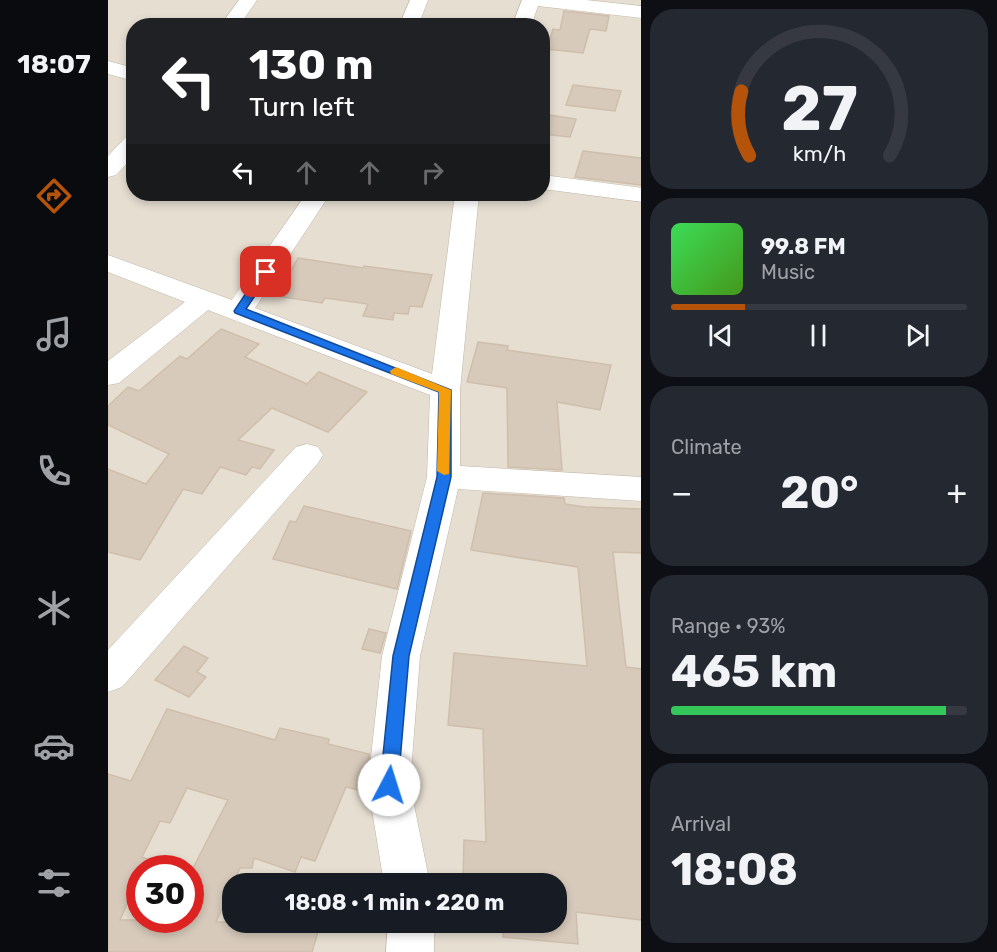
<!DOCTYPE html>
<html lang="en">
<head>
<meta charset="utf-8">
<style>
  body { margin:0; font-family:Rubik,sans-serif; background:#242831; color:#f1f3f6; height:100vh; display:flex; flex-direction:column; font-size:22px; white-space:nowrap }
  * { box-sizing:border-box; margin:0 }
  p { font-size:20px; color:#9ea1a6 }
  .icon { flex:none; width:33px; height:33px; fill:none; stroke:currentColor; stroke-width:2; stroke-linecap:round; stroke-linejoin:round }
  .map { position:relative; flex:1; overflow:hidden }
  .sheet { display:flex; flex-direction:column; gap:9px; padding:9px; background:#0d0f14; width:356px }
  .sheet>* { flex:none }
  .top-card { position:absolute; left:18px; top:18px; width:424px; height:183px; border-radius:24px; box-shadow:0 3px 9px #0003; background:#202124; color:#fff; overflow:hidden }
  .speed { position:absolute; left:18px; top:855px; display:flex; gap:12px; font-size:30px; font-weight:700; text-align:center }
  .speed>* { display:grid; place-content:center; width:78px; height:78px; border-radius:50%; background:#171b24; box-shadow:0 3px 9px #0003; line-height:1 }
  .speed .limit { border:9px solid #d22; background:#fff; color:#111 }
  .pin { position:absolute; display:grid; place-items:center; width:51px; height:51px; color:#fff; margin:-26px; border-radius:12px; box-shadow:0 3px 9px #0006 }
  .me { position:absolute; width:66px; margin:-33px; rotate:5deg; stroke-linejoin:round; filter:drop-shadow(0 0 4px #0008) }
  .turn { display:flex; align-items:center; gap:21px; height:126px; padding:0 24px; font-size:27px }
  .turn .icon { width:78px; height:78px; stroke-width:2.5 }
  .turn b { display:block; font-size:42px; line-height:51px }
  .lanes { display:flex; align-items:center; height:57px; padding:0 24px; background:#0003; justify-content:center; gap:30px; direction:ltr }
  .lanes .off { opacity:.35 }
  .big { font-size:45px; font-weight:700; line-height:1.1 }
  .sheet .widget { flex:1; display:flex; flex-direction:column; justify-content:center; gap:9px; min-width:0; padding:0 21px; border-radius:24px; background:#242831 }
  .sheet .dial { align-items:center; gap:0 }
  .dial svg { height:156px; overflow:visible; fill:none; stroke:#363941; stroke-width:7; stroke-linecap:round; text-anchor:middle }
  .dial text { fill:#f1f3f6; stroke:none }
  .song { display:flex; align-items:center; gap:18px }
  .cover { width:72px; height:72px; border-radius:9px; background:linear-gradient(135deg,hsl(130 70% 55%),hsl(100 70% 35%)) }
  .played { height:6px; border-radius:3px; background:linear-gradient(90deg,#b45309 25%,#363941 25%) }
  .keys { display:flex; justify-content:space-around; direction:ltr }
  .heat { display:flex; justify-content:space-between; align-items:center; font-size:33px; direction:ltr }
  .charge { height:9px; border-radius:4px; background:linear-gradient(90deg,#34c759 93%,#363941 0) }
  .trip { position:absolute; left:114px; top:873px; width:345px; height:60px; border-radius:24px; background:#171b24; box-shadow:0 3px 9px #0003; font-weight:700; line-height:60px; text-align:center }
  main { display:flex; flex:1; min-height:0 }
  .tabs { display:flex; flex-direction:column; width:108px; justify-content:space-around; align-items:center; background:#090b0e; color:#9ea1a6 }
  .tabs .icon { width:42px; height:42px }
  .tabs .selected { color:#b45309 }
  .tabs b { font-size:27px; color:#f1f3f6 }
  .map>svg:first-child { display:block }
</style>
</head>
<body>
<main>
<nav class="tabs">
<b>18:07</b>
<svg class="icon selected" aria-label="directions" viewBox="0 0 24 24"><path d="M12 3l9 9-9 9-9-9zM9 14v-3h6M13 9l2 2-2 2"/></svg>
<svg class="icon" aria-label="music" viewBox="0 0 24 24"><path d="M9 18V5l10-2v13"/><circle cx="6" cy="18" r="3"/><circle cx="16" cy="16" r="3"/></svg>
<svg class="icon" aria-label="phone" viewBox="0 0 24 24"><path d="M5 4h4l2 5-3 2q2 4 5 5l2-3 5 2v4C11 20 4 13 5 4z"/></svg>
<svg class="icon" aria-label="climate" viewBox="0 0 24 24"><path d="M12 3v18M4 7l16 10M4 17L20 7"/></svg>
<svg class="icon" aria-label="car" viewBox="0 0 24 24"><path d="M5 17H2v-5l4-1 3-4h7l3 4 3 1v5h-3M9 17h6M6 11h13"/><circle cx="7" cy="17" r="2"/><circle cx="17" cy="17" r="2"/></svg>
<svg class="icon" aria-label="filters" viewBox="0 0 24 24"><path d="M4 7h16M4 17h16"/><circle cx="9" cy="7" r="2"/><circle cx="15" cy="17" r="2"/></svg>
</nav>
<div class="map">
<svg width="534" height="952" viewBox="0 0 534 952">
  <rect width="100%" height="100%" fill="#f2ece3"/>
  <path fill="#e6ded1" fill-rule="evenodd" d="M0,0H533V952H0ZM26,26H435V194H26ZM32,868H82V920H32ZM124,884H448V922H124Z"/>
  <g fill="#d7cabb" stroke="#cfbeab" stroke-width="1.5" fill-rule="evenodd">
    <path d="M456,11L501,16L498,31L482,29L475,53L439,49L445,29L452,30Z"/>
    <path d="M465,85L513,91L507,111L458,105Z"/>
    <path d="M435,114L468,119L462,137L435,134Z"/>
    <path d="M475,151L534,158V185L467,177Z"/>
    <path d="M190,258L255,268L256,266L324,275L314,307L302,306L300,314L286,313L285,320L255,316L260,304L217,298L214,303L169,296Z"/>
    <path d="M113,329L151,344L137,357L199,384L211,372L259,392L220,432L164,408L130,440L166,450L152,469L144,467L138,475L112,467L94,494L75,489L32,560L0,552V469L38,484L61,454L0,425V406L20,387L31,391L72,356L79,359Z"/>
    <path d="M370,342L400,346L399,350L503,365L492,410L449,402L454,470L400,467L399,388L359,382Z"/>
    <path d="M375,493L456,498L457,504L477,507L534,509V553L505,552L518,667L534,669V920L468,912L470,944L395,937L396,922H448V884H355L356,840L378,842L375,729L340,725L346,653L479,666L470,567L363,550Z"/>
    <path d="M196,506L303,531L289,589L165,559L182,521L188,522Z"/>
    <path d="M261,629L278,633L272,653L254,649Z"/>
    <path d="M76,646L100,658L89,672L98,677L81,697L47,680Z"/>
    <path d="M59,709L167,740L172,728L221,739L220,744L261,754L259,792L238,787L207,861L193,857L187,872L146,858L144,868H132L108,922H213L204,952H0V774L23,781ZM79,788L120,800L82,874V920H12L32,875V868H35L39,859L34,857L52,821L62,823Z"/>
  </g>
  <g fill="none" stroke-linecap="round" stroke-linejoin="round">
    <defs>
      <g id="minor">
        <path d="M131,0H149L131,26H112Z"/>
        <path d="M302,0H320L310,26H291Z"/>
        <path d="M414,0H478L534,6V18L430,6L423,26H404Z"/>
        <path d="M0,61L26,68V81L0,74Z"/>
        <path d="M26,135V156L8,175L0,177V156L18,137Z"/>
        <path d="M435,175L534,188V202L435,189Z"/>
        <path d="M198,194H222L147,308L324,374L347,194H371L352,390V466L534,477V501L350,489L312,656L302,785L322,884H276L260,785L274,656L319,477L322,395L100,310L11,383L0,385V361L77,302L0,272V255L124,300Z"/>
        <path d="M199,444L210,447L215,455L210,463L14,687L0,692V650L188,447Z"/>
        <path d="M280,922H326V952H278Z"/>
      </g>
    </defs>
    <use href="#minor" stroke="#c0b6a9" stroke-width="1"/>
    <use href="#minor" fill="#fff" fill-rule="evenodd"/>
  </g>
  <path fill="#1a73e8" stroke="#114b97" stroke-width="1.5" d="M158,268L163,272L138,309L343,390V477L301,656L290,785L287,790L281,792L275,790L272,785L285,656L329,477L331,392L127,313L126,311L154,269Z"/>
  <path fill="#f59e0b" d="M288,367L343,390L341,474L336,475L329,471L331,392L283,374L282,371Z"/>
</svg>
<div class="speed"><div class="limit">30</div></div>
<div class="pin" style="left:158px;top:272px;background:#d93025"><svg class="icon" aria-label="arrive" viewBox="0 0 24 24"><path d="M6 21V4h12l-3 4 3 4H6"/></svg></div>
<svg class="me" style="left:281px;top:785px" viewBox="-20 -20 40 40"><circle r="19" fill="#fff"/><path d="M0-13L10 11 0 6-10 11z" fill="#1a73e8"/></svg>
<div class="trip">18:08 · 1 min · 220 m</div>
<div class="top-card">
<div class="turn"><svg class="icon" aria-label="left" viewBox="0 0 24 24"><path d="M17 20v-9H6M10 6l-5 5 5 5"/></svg><div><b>130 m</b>Turn left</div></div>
<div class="lanes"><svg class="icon" aria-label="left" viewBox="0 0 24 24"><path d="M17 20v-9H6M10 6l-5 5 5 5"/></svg><svg class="icon off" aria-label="ahead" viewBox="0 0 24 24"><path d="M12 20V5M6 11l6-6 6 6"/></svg><svg class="icon off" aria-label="ahead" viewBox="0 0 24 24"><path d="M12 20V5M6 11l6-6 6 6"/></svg><svg class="icon off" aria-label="right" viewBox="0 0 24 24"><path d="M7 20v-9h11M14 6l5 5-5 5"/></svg></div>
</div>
</div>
<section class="sheet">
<div class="widget dial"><svg viewBox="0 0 100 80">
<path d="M14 69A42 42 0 1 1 86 69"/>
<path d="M14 69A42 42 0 0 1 10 36" stroke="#b45309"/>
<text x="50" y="56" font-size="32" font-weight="700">27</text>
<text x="50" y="72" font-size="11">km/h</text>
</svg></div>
<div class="widget">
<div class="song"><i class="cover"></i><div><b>99.8 FM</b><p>Music</p></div></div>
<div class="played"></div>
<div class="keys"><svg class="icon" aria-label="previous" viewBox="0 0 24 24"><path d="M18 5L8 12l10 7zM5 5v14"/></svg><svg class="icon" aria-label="pause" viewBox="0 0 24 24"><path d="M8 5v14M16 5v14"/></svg><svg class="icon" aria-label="next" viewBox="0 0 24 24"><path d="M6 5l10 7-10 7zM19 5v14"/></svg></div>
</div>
<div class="widget"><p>Climate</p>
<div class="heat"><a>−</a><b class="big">20°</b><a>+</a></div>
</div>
<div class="widget"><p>Range · 93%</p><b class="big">465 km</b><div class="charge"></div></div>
<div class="widget"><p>Arrival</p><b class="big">18:08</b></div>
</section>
</main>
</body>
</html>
